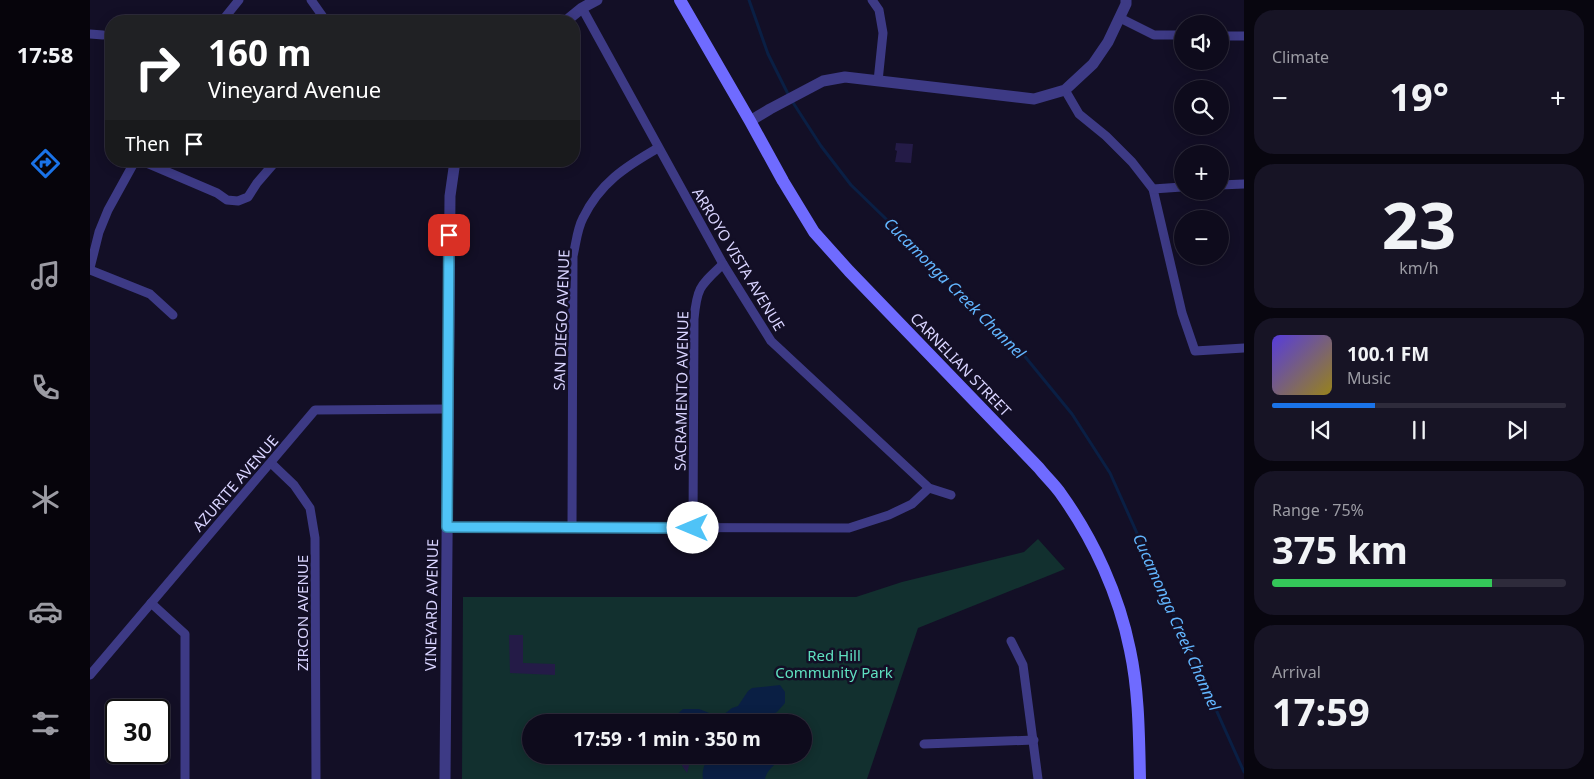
<!DOCTYPE html>
<html lang="en">
<head>
<meta charset="utf-8">
<style>
  body { margin:0; font-family:"Noto Sans",sans-serif; background:#171425; color:#f1f3f6; height:100vh; display:flex; flex-direction:column; font-size:19px; white-space:nowrap }
  * { box-sizing:border-box; margin:0 }
  p { font-size:16px; color:#9b9ba3 }
  .icon { flex:none; width:28px; height:28px; fill:none; stroke:currentColor; stroke-width:2; stroke-linecap:round; stroke-linejoin:round }
  .map { position:relative; flex:1; overflow:hidden }
  .details { display:flex; flex-direction:column; gap:10px; padding:10px; background:#08060f; width:350px }
  .details>* { flex:none }
  .banner { position:absolute; left:15px; top:15px; width:475px; height:152px; border-radius:20px; box-shadow:0 2px 12px #0003,0 0 0 1px #2e2b3b; background:#202124; color:#fff; overflow:hidden }
  .controls { position:absolute; left:1084px; top:15px; display:grid; gap:10px }
  .controls a { display:grid; place-items:center; width:55px; height:55px; border-radius:50%; background:#0e0b1c; box-shadow:0 2px 12px #0003,0 0 0 1px #2e2b3b; font-size:25px }
  .speed { position:absolute; left:15px; top:699px; display:flex; gap:10px; font-size:25px; font-weight:700; text-align:center }
  .speed>* { display:grid; place-content:center; width:65px; height:65px; border-radius:50%; background:#0e0b1c; box-shadow:0 2px 12px #0003,0 0 0 1px #2e2b3b; line-height:1 }
  .speed .limit { border:2px solid #111; border-radius:8px; background:#fff; color:#111 }
  .pin { position:absolute; display:grid; place-items:center; width:42px; height:42px; color:#fff; margin:-21px; border-radius:10px; box-shadow:0 2px 8px #0006 }
  .me { position:absolute; width:55px; margin:-28px; rotate:270deg; stroke-linejoin:round; filter:drop-shadow(0 0 4px #0008) }
  .turn { display:flex; align-items:center; gap:18px; height:105px; padding:0 20px; font-size:22px }
  .turn .icon { width:65px; height:65px; stroke-width:2.5 }
  .turn b { display:block; font-size:35px; line-height:42px }
  .then { display:flex; align-items:center; height:48px; padding:0 20px; background:#0003; gap:10px; font-size:19px }
  .big { font-size:38px; font-weight:700; line-height:1.1 }
  .details .tile { flex:1; display:flex; flex-direction:column; justify-content:center; gap:8px; min-width:0; padding:0 18px; border-radius:20px; background:#171425 }
  .details .dial { align-items:center; gap:0 }
  .dial b { font-size:65px; line-height:1 }
  .song { display:flex; align-items:center; gap:15px }
  .cover { width:60px; height:60px; border-radius:8px; background:linear-gradient(135deg,hsl(250 70% 55%),hsl(50 70% 35%)) }
  .played { height:5px; border-radius:2px; background:linear-gradient(90deg,#1a73e8 35%,#2e2b3b 35%) }
  .keys { display:flex; justify-content:space-around; direction:ltr }
  .heat { display:flex; justify-content:space-between; align-items:center; font-size:28px; direction:ltr }
  .charge { height:8px; border-radius:4px; background:linear-gradient(90deg,#34c759 75%,#2e2b3b 0) }
  .trip { position:absolute; left:432px; top:714px; width:290px; height:50px; border-radius:25px; background:#0e0b1c; box-shadow:0 2px 12px #0003,0 0 0 1px #2e2b3b; font-weight:700; line-height:50px; text-align:center }
  main { display:flex; flex:1; min-height:0 }
  .menu { display:flex; flex-direction:column; width:90px; justify-content:space-around; align-items:center; background:#06040b; color:#9b9ba3 }
  .menu .icon { width:35px; height:35px }
  .menu .active { color:#1a73e8 }
  .menu b { font-size:22px; color:#f1f3f6 }
  .map>svg:first-child { display:block }
</style>
</head>
<body>
<main>
<nav class="menu">
<b>17:58</b>
<svg class="icon active" aria-label="directions" viewBox="0 0 24 24"><path d="M12 3l9 9-9 9-9-9zM9 14v-3h6M13 9l2 2-2 2"/></svg>
<svg class="icon" aria-label="music" viewBox="0 0 24 24"><path d="M9 18V5l10-2v13"/><circle cx="6" cy="18" r="3"/><circle cx="16" cy="16" r="3"/></svg>
<svg class="icon" aria-label="phone" viewBox="0 0 24 24"><path d="M5 4h4l2 5-3 2q2 4 5 5l2-3 5 2v4C11 20 4 13 5 4z"/></svg>
<svg class="icon" aria-label="climate" viewBox="0 0 24 24"><path d="M12 3v18M4 7l16 10M4 17L20 7"/></svg>
<svg class="icon" aria-label="car" viewBox="0 0 24 24"><path d="M5 17H2v-5l4-1 3-4h7l3 4 3 1v5h-3M9 17h6M6 11h13"/><circle cx="7" cy="17" r="2"/><circle cx="17" cy="17" r="2"/></svg>
<svg class="icon" aria-label="filters" viewBox="0 0 24 24"><path d="M4 7h16M4 17h16"/><circle cx="9" cy="7" r="2"/><circle cx="15" cy="17" r="2"/></svg>
</nav>
<div class="map">
<svg width="1154" height="779" viewBox="0 0 1154 779">
  <rect width="100%" height="100%" fill="#130f26"/>
  <path fill="#12302f" fill-rule="evenodd" d="M948,539L975,569L828,628L777,779H372L373,597H766L812,582L934,552ZM441,722H714V755H441Z"/>
  <g fill="#0a1f44">
    <path d="M690,685L695,692V703L687,712L683,714L681,722H579L593,709H609L627,716L633,715L642,708L648,706L658,691L662,688Z"/>
    <path d="M616,755H690C688,765 677,768 675,779H613C611,769 617,763 616,755Z"/>
  </g>
  <g fill="none" stroke-linecap="round" stroke-linejoin="round">
    <g stroke="#0a1f44" stroke-width="3">
      <path d="M659,0L678,54L699,96"/>
      <path d="M702,101L731,146L761,185L923,342L982,414L1020,473L1154,772"/>
    </g>
  </g>
  <g fill="#241b47">
    <path d="M806,143L823,144L821,163L805,162L807,151L805,150Z"/>
    <path d="M419,635H433V663L465,664V675L420,673Z"/>
    <path d="M585,755H595L600,762L597,773Z"/>
  </g>
  <g fill="none" stroke-linecap="round" stroke-linejoin="round">
    <g stroke="#3d3a85" stroke-width="9">
      <path d="M221,0L236,21"/>
      <path d="M782,0L789,10L793,33L788,81"/>
      <path d="M492,8L633,264L681,341L839,488L861,495"/>
      <path d="M1030,18L1064,35H1092"/>
      <path d="M132,21L149,0"/>
      <path d="M0,34L13,35"/>
      <path d="M1130,36H1154"/>
      <path d="M975,90L989,114L1016,136L1042,162L1063,189L1092,313L1105,351L1154,348"/>
      <path d="M52,161L127,193L137,200L148,201L158,197L167,183L186,161"/>
      <path d="M1130,185L1154,184"/>
      <path d="M1063,189L1092,187"/>
      <path d="M0,268L9,232L18,210L45,161"/>
      <path d="M0,270L60,294L83,315"/>
      <path d="M181,463L204,485L220,508L225,538L226,779"/>
      <path d="M357,527L759,528L799,515L822,504L839,488"/>
      <path d="M482,527L483,256C486,244 487,229 493,218C510,183 535,167 568,148"/>
      <path d="M603,528L604,319C607,287 610,286 633,264"/>
      <path d="M61,603L95,634V779"/>
      <path d="M921,641L933,665L948,779"/>
      <path d="M0,675L225,410L357,409"/>
      <path d="M834,744L944,740"/>
    </g>
    <g stroke="#3d3a85" stroke-width="11">
      <path d="M476,21L492,8L507,0"/>
      <path d="M660,121L680,109L733,81L755,77L944,99L975,90L1003,64L1018,42L1036,4V0"/>
      <path d="M355,779L360,196L365,161"/>
    </g>
    <path stroke="#6f6bff" stroke-width="12" d="M590,0L660,121L693,181L724,232L759,271L949,468C956,477 965,485 971,494C1004,540 1029,595 1040,650C1049,692 1049,736 1050,779"/>
  </g>
  <g fill="none" stroke-linecap="round" stroke-linejoin="round">
    <defs>
      <path id="route" d="M359,235L357,527L603,528"/>
    </defs>
    <use href="#route" stroke="#337fa1" stroke-width="12"/>
    <use href="#route" stroke="#4fc3f7" stroke-width="9"/>
  </g>
  <g text-anchor="middle" dominant-baseline="central" stroke-width="5" stroke-linejoin="round" paint-order="stroke">
    <g font-size="15" fill="#d9d4ff" stroke="#130f26">
      <text transform="translate(649 259) rotate(59)">ARROYO VISTA AVENUE</text>
      <text transform="translate(471 320) rotate(-88)">SAN DIEGO AVENUE</text>
      <text transform="translate(871 364) rotate(46)">CARNELIAN STREET</text>
      <text transform="translate(591 391) rotate(-89)">SACRAMENTO AVENUE</text>
      <text transform="translate(145 483) rotate(-49)">AZURITE AVENUE</text>
      <text transform="translate(341 605) rotate(-89)">VINEYARD AVENUE</text>
      <text transform="translate(212 613) rotate(-90)">ZIRCON AVENUE</text>
    </g>
    <g font-size="15" fill="#5fe0c0" stroke="#130f26">
      <text x="744" y="655">Red Hill<tspan x="744" dy="17">Community Park</tspan></text>
    </g>
    <g font-size="16" font-style="italic" fill="#62b6ff" stroke="#130f26">
      <text transform="translate(865 288) rotate(45)">Cucamonga Creek Channel</text>
      <text transform="translate(1087 622) rotate(66)">Cucamonga Creek Channel</text>
    </g>
  </g>
</svg>
<div class="controls">
<a><svg class="icon" aria-label="sound" viewBox="0 0 24 24"><path d="M4 9h4l5-4v14l-5-4H4zM17 9q2 3 0 6"/></svg></a>
<a><svg class="icon" aria-label="search" viewBox="0 0 24 24"><circle cx="10" cy="10" r="6"/><path d="M15 15l6 6"/></svg></a>
<a>+</a>
<a>−</a>
</div>
<div class="speed"><div class="limit">30</div></div>
<div class="pin" style="left:359px;top:235px;background:#d93025"><svg class="icon" aria-label="arrive" viewBox="0 0 24 24"><path d="M6 21V4h12l-3 4 3 4H6"/></svg></div>
<svg class="me" style="left:603px;top:528px" viewBox="-20 -20 40 40"><circle r="19" fill="#fff"/><path d="M0-13L10 11 0 6-10 11z" fill="#4fc3f7"/></svg>
<div class="trip">17:59 · 1 min · 350 m</div>
<div class="banner">
<div class="turn"><svg class="icon" aria-label="right" viewBox="0 0 24 24"><path d="M7 20v-9h11M14 6l5 5-5 5"/></svg><div><b>160 m</b>Vineyard Avenue</div></div>
<div class="then">Then<svg class="icon" aria-label="arrive" viewBox="0 0 24 24"><path d="M6 21V4h12l-3 4 3 4H6"/></svg></div>
</div>
</div>
<section class="details">
<div class="tile"><p>Climate</p>
<div class="heat"><a>−</a><b class="big">19°</b><a>+</a></div>
</div>
<div class="tile dial"><b>23</b><p>km/h</p></div>
<div class="tile">
<div class="song"><i class="cover"></i><div><b>100.1 FM</b><p>Music</p></div></div>
<div class="played"></div>
<div class="keys"><svg class="icon" aria-label="previous" viewBox="0 0 24 24"><path d="M18 5L8 12l10 7zM5 5v14"/></svg><svg class="icon" aria-label="pause" viewBox="0 0 24 24"><path d="M8 5v14M16 5v14"/></svg><svg class="icon" aria-label="next" viewBox="0 0 24 24"><path d="M6 5l10 7-10 7zM19 5v14"/></svg></div>
</div>
<div class="tile"><p>Range · 75%</p><b class="big">375 km</b><div class="charge"></div></div>
<div class="tile"><p>Arrival</p><b class="big">17:59</b></div>
</section>
</main>
</body>
</html>
